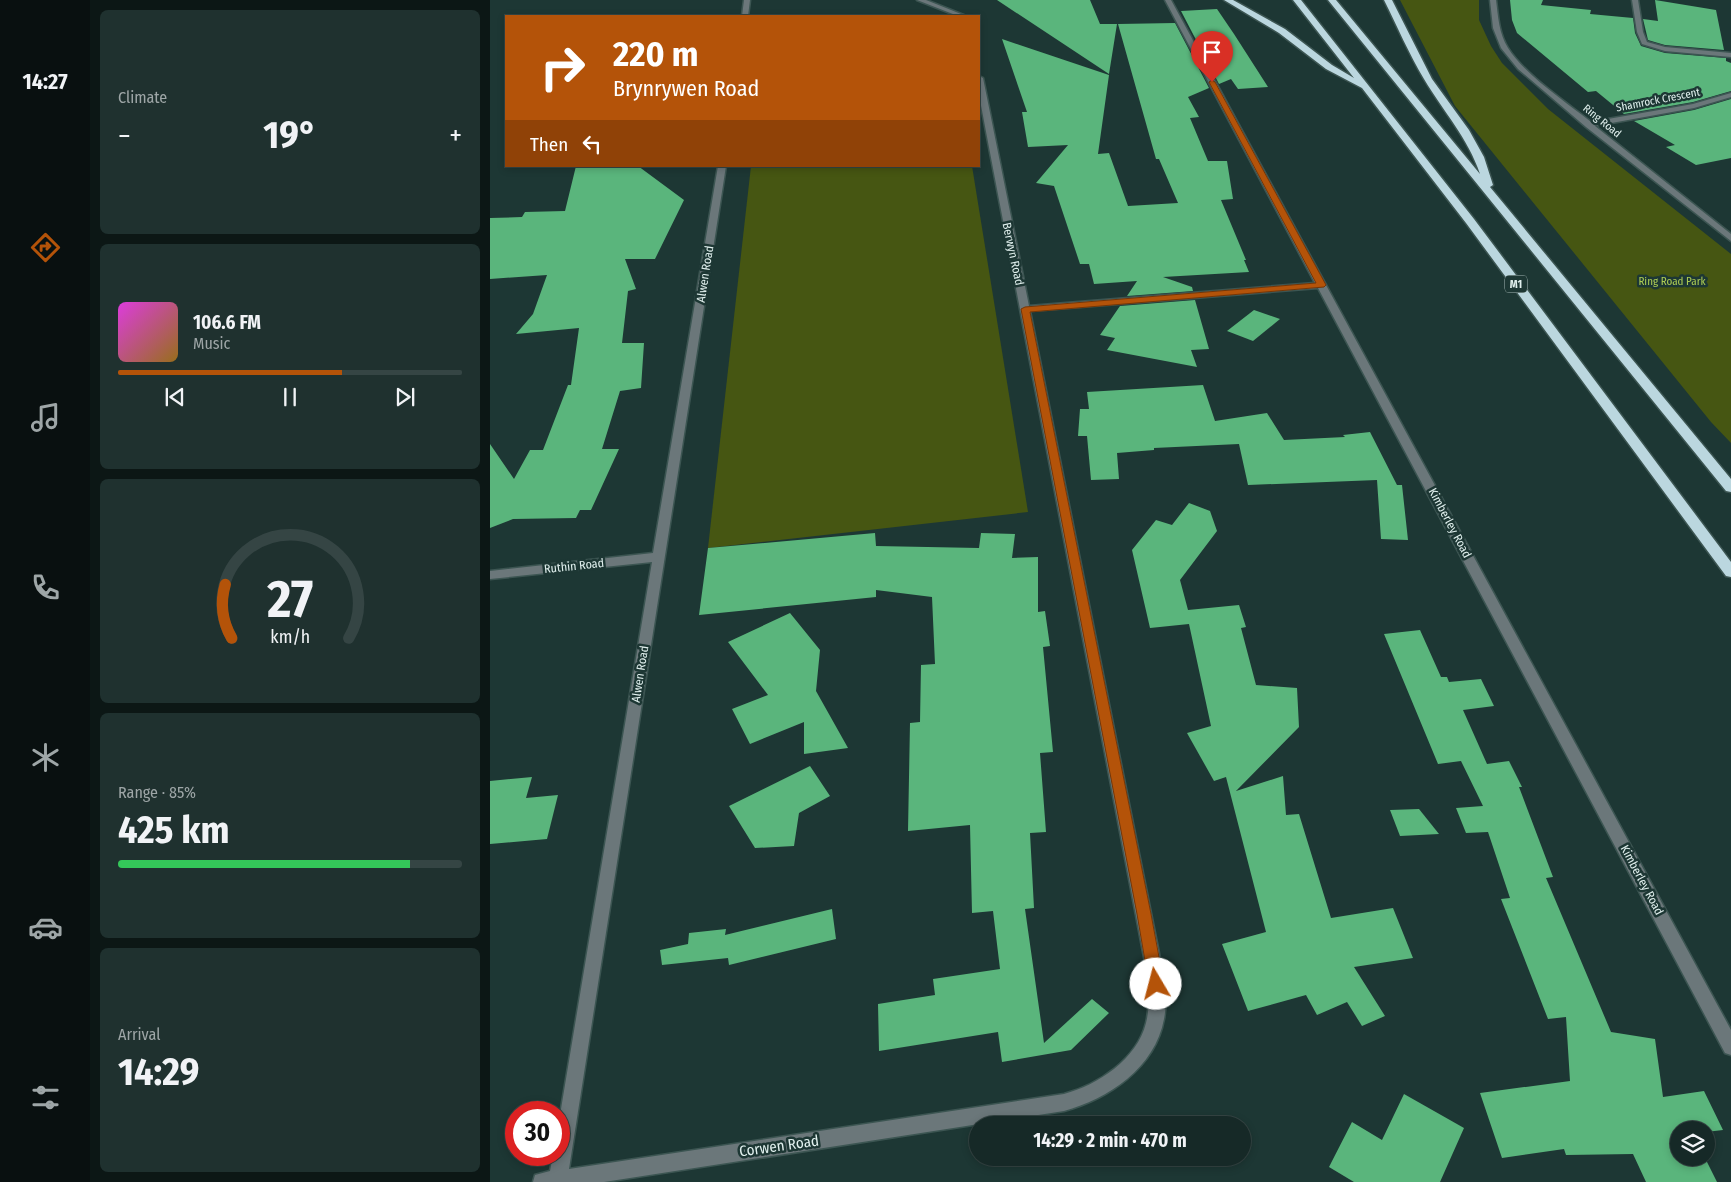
<!DOCTYPE html>
<html lang="en">
<head>
<meta charset="utf-8">
<style>
  body { margin:0; font-family:"Fira Sans Condensed",sans-serif; background:#1f312f; color:#f1f3f6; height:100vh; display:flex; flex-direction:column; font-size:19px; white-space:nowrap }
  * { box-sizing:border-box; margin:0 }
  p { font-size:16px; color:#9ea6a7 }
  .icon { flex:none; width:28px; height:28px; fill:none; stroke:currentColor; stroke-width:2; stroke-linecap:round; stroke-linejoin:round }
  .map { position:relative; flex:1; overflow:hidden }
  .details { display:flex; flex-direction:column; gap:10px; padding:10px; background:#0c1715; width:400px }
  .details>* { flex:none }
  .guide { position:absolute; left:15px; top:15px; width:475px; height:152px; border-radius:0px; box-shadow:0 2px 8px #0003,0 0 0 1px #354544; background:#b45309; color:#fff; overflow:hidden }
  .tools { position:absolute; left:1180px; top:1121px; display:grid; gap:10px }
  .tools a { display:grid; place-items:center; width:45px; height:45px; border-radius:50%; background:#162927; box-shadow:0 2px 8px #0003,0 0 0 1px #354544; font-size:25px }
  .speed { position:absolute; left:15px; top:1101px; display:flex; gap:10px; font-size:25px; font-weight:700; text-align:center }
  .speed>* { display:grid; place-content:center; width:65px; height:65px; border-radius:50%; background:#162927; box-shadow:0 2px 8px #0003,0 0 0 1px #354544; line-height:1 }
  .speed .limit { border:8px solid #d22; background:#fff; color:#111 }
  .pin { position:absolute; display:grid; place-items:center; width:42px; height:42px; color:#fff; margin:-51px -21px; border-radius:50% 50% 50% 0; rotate:-45deg; box-shadow:0 0 5px #0007 }
  .pin .icon { rotate:45deg }
  .me { position:absolute; width:55px; margin:-28px; rotate:352deg; stroke-linejoin:round; filter:drop-shadow(0 0 4px #0008) }
  .turn { display:flex; align-items:center; gap:18px; height:105px; padding:0 25px; font-size:22px }
  .turn .icon { width:65px; height:65px; stroke-width:2.5 }
  .turn b { display:block; font-size:35px; line-height:42px }
  .then { display:flex; align-items:center; height:48px; padding:0 25px; background:#0003; gap:10px; font-size:19px }
  .big { font-size:38px; font-weight:700; line-height:1.1 }
  .details .widget { flex:1; display:flex; flex-direction:column; justify-content:center; gap:8px; min-width:0; padding:0 18px; border-radius:8px; background:#1f312f }
  .details .dial { align-items:center; gap:0 }
  .dial svg { height:130px; overflow:visible; fill:none; stroke:#354544; stroke-width:7; stroke-linecap:round; text-anchor:middle }
  .dial text { fill:#f1f3f6; stroke:none }
  .song { display:flex; align-items:center; gap:15px }
  .cover { width:60px; height:60px; border-radius:8px; background:linear-gradient(135deg,hsl(300 70% 55%),hsl(40 70% 35%)) }
  .played { height:5px; border-radius:2px; background:linear-gradient(90deg,#b45309 65%,#354544 65%) }
  .keys { display:flex; justify-content:space-around; direction:ltr }
  .heat { display:flex; justify-content:space-between; align-items:center; font-size:28px; direction:ltr }
  .charge { height:8px; border-radius:4px; background:linear-gradient(90deg,#34c759 85%,#354544 0) }
  .trip { position:absolute; left:479px; top:1116px; width:282px; height:50px; border-radius:25px; background:#162927; box-shadow:0 2px 8px #0003,0 0 0 1px #354544; font-weight:700; line-height:50px; text-align:center }
  main { display:flex; flex:1; min-height:0 }
  .tab-bar { display:flex; flex-direction:column; width:90px; justify-content:space-around; align-items:center; background:#091010; color:#9ea6a7 }
  .tab-bar .icon { width:35px; height:35px }
  .tab-bar .current { color:#b45309 }
  .tab-bar b { font-size:22px; color:#f1f3f6 }
  .map>svg:first-child { display:block }
</style>
</head>
<body>
<main>
<nav class="tab-bar">
<b>14:27</b>
<svg class="icon current" aria-label="directions" viewBox="0 0 24 24"><path d="M12 3l9 9-9 9-9-9zM9 14v-3h6M13 9l2 2-2 2"/></svg>
<svg class="icon" aria-label="music" viewBox="0 0 24 24"><path d="M9 18V5l10-2v13"/><circle cx="6" cy="18" r="3"/><circle cx="16" cy="16" r="3"/></svg>
<svg class="icon" aria-label="phone" viewBox="0 0 24 24"><path d="M5 4h4l2 5-3 2q2 4 5 5l2-3 5 2v4C11 20 4 13 5 4z"/></svg>
<svg class="icon" aria-label="climate" viewBox="0 0 24 24"><path d="M12 3v18M4 7l16 10M4 17L20 7"/></svg>
<svg class="icon" aria-label="car" viewBox="0 0 24 24"><path d="M5 17H2v-5l4-1 3-4h7l3 4 3 1v5h-3M9 17h6M6 11h13"/><circle cx="7" cy="17" r="2"/><circle cx="17" cy="17" r="2"/></svg>
<svg class="icon" aria-label="filters" viewBox="0 0 24 24"><path d="M4 7h16M4 17h16"/><circle cx="9" cy="7" r="2"/><circle cx="15" cy="17" r="2"/></svg>
</nav>
<section class="details">
<div class="widget"><p>Climate</p>
<div class="heat"><a>−</a><b class="big">19°</b><a>+</a></div>
</div>
<div class="widget">
<div class="song"><i class="cover"></i><div><b>106.6 FM</b><p>Music</p></div></div>
<div class="played"></div>
<div class="keys"><svg class="icon" aria-label="previous" viewBox="0 0 24 24"><path d="M18 5L8 12l10 7zM5 5v14"/></svg><svg class="icon" aria-label="pause" viewBox="0 0 24 24"><path d="M8 5v14M16 5v14"/></svg><svg class="icon" aria-label="next" viewBox="0 0 24 24"><path d="M6 5l10 7-10 7zM19 5v14"/></svg></div>
</div>
<div class="widget dial"><svg viewBox="0 0 100 80">
<path d="M14 69A42 42 0 1 1 86 69"/>
<path d="M14 69A42 42 0 0 1 10 36" stroke="#b45309"/>
<text x="50" y="56" font-size="32" font-weight="700">27</text>
<text x="50" y="72" font-size="11">km/h</text>
</svg></div>
<div class="widget"><p>Range · 85%</p><b class="big">425 km</b><div class="charge"></div></div>
<div class="widget"><p>Arrival</p><b class="big">14:29</b></div>
</section>
<div class="map">
<svg width="1241" height="1182" viewBox="0 0 1241 1182">
  <rect width="100%" height="100%" fill="#1d3734"/>
  <g fill="#465612">
    <path d="M910,0H989V20L1001,46L1012,63L1058,109L1241,254V443L1221,422L965,106Z"/>
    <path d="M261,166H482L538,512L218,548Z"/>
  </g>
  <g fill="#5ab57c">
    <path d="M507,0H600L610,24H627L619,74Z"/>
    <path d="M1020,0H1053L1051,5L1101,10L1100,14L1143,18L1145,33L1151,46L1175,53L1236,58V61L1241,63V91L1203,102L1134,114L1106,91L1098,92L1027,33L1022,20Z"/>
    <path d="M1165,0L1226,10L1234,50L1175,45L1158,40L1153,19L1168,21Z"/>
    <path d="M727,9L744,34L778,87L748,89L741,79L729,84L691,11Z"/>
    <path d="M685,23L719,88L698,97L709,117L700,118L718,161H737L743,199L731,200L756,260H754L759,272L673,277L702,287L703,291L637,296L647,281L604,284L599,264H590L564,186L546,183L578,145L538,147L532,112H537L512,39L619,75L608,154L619,153L638,206L688,203L669,159H666L628,24Z"/>
    <path d="M1241,99V158L1206,165L1176,147L1185,145L1144,121L1204,110Z"/>
    <path d="M86,166H148L194,200L165,259H135L146,289L138,291L132,343H154L151,388L130,391L112,449H129L101,510H90L86,518L23,519L0,528V444L24,479L40,450H53L78,385H81L89,328L26,334L43,314L57,275L0,279V218L32,217L35,212L75,211Z"/>
    <path d="M705,300L719,349L701,350L707,367L617,350L625,338L610,335L630,306Z"/>
    <path d="M764,310L790,319L763,341L737,331Z"/>
    <path d="M713,385L725,421L777,413L794,440L855,437L853,435L880,432L907,485H912L918,540L891,539L887,480L758,485L749,444L664,448V450L627,453L629,479L601,480L597,436H588L590,409H599L597,392Z"/>
    <path d="M699,503L720,511L727,531L690,580L698,610L749,605L756,627L751,628L766,685L807,688L809,727L746,791L793,776L796,815L809,814L841,918L903,908L923,958L864,967L895,1016L872,1026L857,1002L827,1015L816,995L758,1011L732,944L776,932L736,777L724,781L697,733L721,726L699,624L660,628L642,550L666,520L682,525Z"/>
    <path d="M385,533L386,546L489,548L491,533L525,534L522,558L548,557V612L555,611L560,646L553,647L563,752L550,753L556,832L540,833L544,908L535,909L554,1043L602,999L619,1013L581,1050L512,1062L508,1032L389,1051L388,1004L445,995L443,979L510,969L503,911L482,913L480,825L418,831L420,723L430,722L431,665L445,664L442,597L386,590V597L209,615L218,548Z"/>
    <path d="M300,613L330,650L326,691L358,748L314,754V722L260,744L242,709L278,695L238,642Z"/>
    <path d="M930,630L951,677H957L959,682L991,679L1004,706L973,710L997,764L1019,761L1032,787H1029L1063,877L1056,878L1121,1032L1165,1039L1173,1097L1214,1091L1233,1130L1216,1132V1130H1189V1158H1215L1227,1182H1156L1143,1154L1076,1155L1074,1149L1012,1158L990,1093L1080,1081L1076,1017L1058,1019L1011,899L1020,898L998,832L976,833L966,808L993,806L971,761L948,764L894,634Z"/>
    <path d="M320,766L340,796L309,813L304,846L265,848L239,806Z"/>
    <path d="M42,777L36,798L68,795L57,839L0,844V781Z"/>
    <path d="M929,809L949,834L910,836L900,810Z"/>
    <path d="M342,909L346,939L239,965L238,958L172,965L170,950L198,944L199,933L236,929L235,935Z"/>
    <path d="M914,1094L974,1128L950,1182H864L839,1167L862,1122L892,1140Z"/>
  </g>
  <g fill="none" stroke-linecap="round" stroke-linejoin="round">
    <defs>
      <g id="minor">
        <path d="M254,0H260L258,16H252Z"/>
        <path d="M427,0H436L476,16H468Z"/>
        <path d="M675,0H681L1241,1030V1055L1235,1053L828,288L540,311L673,973C675,988 677,1004 674,1019C665,1068 618,1099 574,1111L114,1182H43L45,1175L60,1171L63,1155H69V1121L162,562L0,579V571L163,553L228,166H236L79,1169L574,1094C608,1085 647,1059 656,1023C660,1007 659,990 657,973L489,95V76L493,78L539,306L825,283Z"/>
        <path d="M1000,0H1006C1008,16 1009,34 1018,48C1035,75 1076,102 1101,122L1203,104L1241,93V97L1204,108L1105,126L1241,234V241L1096,127L1028,69L1011,48L1003,28Z"/>
        <path d="M1142,0H1148L1153,32L1157,42L1175,47L1241,53V57L1175,51L1152,44L1147,32Z"/>
      </g>
      <g id="highway">
        <path d="M734,0H743L795,29L842,65L864,78L803,0H811L984,219L1241,562V577L1236,576L976,223L872,88L836,69L789,33Z"/>
        <path d="M838,0H846L990,174C978,138 953,111 934,79C919,54 907,26 894,0H902L942,79L979,130L994,157L1003,185L1000,187L1241,479V492L1236,491Z"/>
      </g>
    </defs>
    <use href="#minor" stroke="#3c5552" stroke-width="3"/>
    <use href="#highway" stroke="#3c5552" stroke-width="3"/>
    <use href="#minor" fill="#6b777a" fill-rule="evenodd"/>
    <use href="#highway" fill="#bbd7df" fill-rule="evenodd"/>
  </g>
  <path fill="#b45309" stroke="#753606" d="M722,80L725,82L836,285L834,287L540,312L661,914L674,984L672,989L666,991L661,989L659,984L647,914L531,309L535,307L826,283L719,82Z"/>
  <g text-anchor="middle" dominant-baseline="central" stroke-width="5" stroke-linejoin="round" paint-order="stroke">
    <g font-size="11" fill="#e1f0ee" stroke="#1d3734">
      <text transform="translate(1168 100) rotate(-11)">Shamrock Crescent</text>
      <text transform="translate(1112 121) rotate(39)">Ring Road</text>
    </g>
    <g font-size="11" fill="#aecd54" stroke="#1d3734">
      <text x="1182" y="281">Ring Road Park</text>
    </g>
    <rect fill="#1d3734" stroke="#a6b8b6" stroke-width="1" x="1015" y="275.5" width="22" height="17" rx="4"/>
    <g font-size="11" font-weight="bold" fill="#e1f0ee">
      <text x="1026" y="284">M1</text>
    </g>
    <g font-size="12" fill="#e1f0ee" stroke="#1d3734">
      <text transform="translate(523 254) rotate(78)">Berwyn Road</text>
      <text transform="translate(215 274) rotate(-81)">Alwen Road</text>
      <text transform="translate(960 523) rotate(62)">Kimberley Road</text>
      <text transform="translate(84 566) rotate(-6)">Ruthin Road</text>
      <text transform="translate(150 674) rotate(-81)">Alwen Road</text>
      <text transform="translate(1152 880) rotate(62)">Kimberley Road</text>
    </g>
    <g font-size="15" fill="#e1f0ee" stroke="#1d3734">
      <text transform="translate(289 1146) rotate(-8)">Corwen Road</text>
    </g>
  </g>
</svg>
<div class="tools">
<a><svg class="icon" aria-label="layers" viewBox="0 0 24 24"><path d="M12 4l9 5-9 5-9-5zM3 14l9 5 9-5"/></svg></a>
</div>
<div class="speed"><div class="limit">30</div></div>
<div class="pin" style="left:722px;top:82px;background:#d93025"><svg class="icon" aria-label="arrive" viewBox="0 0 24 24"><path d="M6 21V4h12l-3 4 3 4H6"/></svg></div>
<svg class="me" style="left:666px;top:984px" viewBox="-20 -20 40 40"><circle r="19" fill="#fff"/><path d="M0-13L10 11 0 6-10 11z" fill="#b45309"/></svg>
<div class="trip">14:29 · 2 min · 470 m</div>
<div class="guide">
<div class="turn"><svg class="icon" aria-label="right" viewBox="0 0 24 24"><path d="M7 20v-9h11M14 6l5 5-5 5"/></svg><div><b>220 m</b>Brynrywen Road</div></div>
<div class="then">Then<svg class="icon" aria-label="left" viewBox="0 0 24 24"><path d="M17 20v-9H6M10 6l-5 5 5 5"/></svg></div>
</div>
</div>
</main>
</body>
</html>
